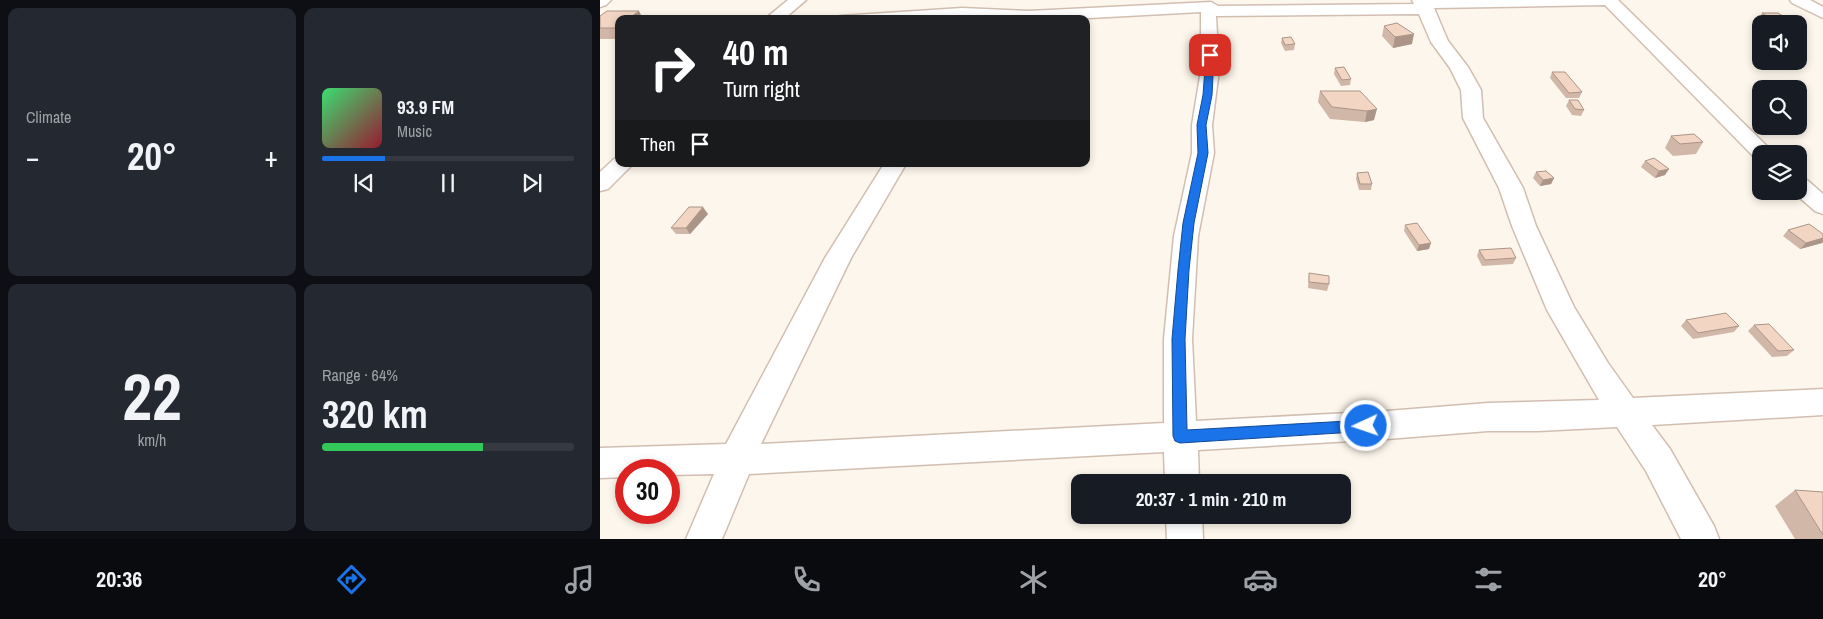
<!DOCTYPE html>
<html lang="en">
<head>
<meta charset="utf-8">
<style>
  body { margin:0; font-family:"Archivo Narrow",sans-serif; background:#242831; color:#f1f3f6; height:100vh; display:flex; flex-direction:column; font-size:19px; white-space:nowrap }
  * { box-sizing:border-box; margin:0 }
  p { font-size:16px; color:#9ea1a6 }
  .icon { flex:none; width:28px; height:28px; fill:none; stroke:currentColor; stroke-width:2; stroke-linecap:round; stroke-linejoin:round }
  .map { position:relative; flex:1; overflow:hidden }
  .sheet { display:flex; flex-direction:column; gap:8px; padding:8px; background:#0d0f14; width:600px }
  .sheet>* { flex:none }
  .banner { position:absolute; left:15px; top:15px; width:475px; height:152px; border-radius:10px; box-shadow:0 2px 8px #0003; background:#202124; color:#fff; overflow:hidden }
  .controls { position:absolute; left:1152px; top:15px; display:grid; gap:10px }
  .controls a { display:grid; place-items:center; width:55px; height:55px; border-radius:10px; background:#171b24; box-shadow:0 2px 8px #0003; font-size:25px }
  .speed { position:absolute; left:15px; top:459px; display:flex; gap:10px; font-size:25px; font-weight:700; text-align:center }
  .speed>* { display:grid; place-content:center; width:65px; height:65px; border-radius:50%; background:#171b24; box-shadow:0 2px 8px #0003; line-height:1 }
  .speed .limit { border:8px solid #d22; background:#fff; color:#111 }
  .pin { position:absolute; display:grid; place-items:center; width:42px; height:42px; color:#fff; margin:-21px; border-radius:10px; box-shadow:0 2px 8px #0006 }
  .me { position:absolute; width:55px; margin:-28px; rotate:267deg; stroke-linejoin:round; filter:drop-shadow(0 0 4px #0008) }
  .turn { display:flex; align-items:center; gap:18px; height:105px; padding:0 25px; font-size:22px }
  .turn .icon { width:65px; height:65px; stroke-width:2.5 }
  .turn b { display:block; font-size:35px; line-height:42px }
  .then { display:flex; align-items:center; height:48px; padding:0 25px; background:#0003; gap:10px; font-size:19px }
  .big { font-size:38px; font-weight:700; line-height:1.1 }
  .sheet .tile { flex:1; display:flex; flex-direction:column; justify-content:center; gap:8px; min-width:0; padding:0 18px; border-radius:10px; background:#242831 }
  .sheet .dial { align-items:center; gap:0 }
  .dial b { font-size:65px; line-height:1 }
  .song { display:flex; align-items:center; gap:15px }
  .cover { width:60px; height:60px; border-radius:8px; background:linear-gradient(135deg,hsl(140 70% 55%),hsl(350 70% 35%)) }
  .played { height:5px; border-radius:2px; background:linear-gradient(90deg,#1a73e8 25%,#363941 25%) }
  .keys { display:flex; justify-content:space-around; direction:ltr }
  .heat { display:flex; justify-content:space-between; align-items:center; font-size:28px; direction:ltr }
  .charge { height:8px; border-radius:4px; background:linear-gradient(90deg,#34c759 64%,#363941 0) }
  .sheet .tiles { flex:1; display:grid; gap:8px; grid-template-columns:repeat(2,1fr) }
  .trip { position:absolute; left:471px; top:474px; width:280px; height:50px; border-radius:10px; background:#171b24; box-shadow:0 2px 8px #0003; font-weight:700; line-height:50px; text-align:center }
  .dock { display:flex; height:80px; justify-content:space-around; align-items:center; background:#090b0e; color:#9ea1a6 }
  .dock .icon { width:35px; height:35px }
  .dock .selected { color:#1a73e8 }
  .dock b { font-size:22px; color:#f1f3f6 }
  main { display:flex; flex:1; min-height:0 }
  .map>svg:first-child { display:block }
</style>
</head>
<body>
<main>
<section class="sheet">
<div class="tiles">
<div class="tile"><p>Climate</p>
<div class="heat"><a>−</a><b class="big">20°</b><a>+</a></div>
</div>
<div class="tile">
<div class="song"><i class="cover"></i><div><b>93.9 FM</b><p>Music</p></div></div>
<div class="played"></div>
<div class="keys"><svg class="icon" aria-label="previous" viewBox="0 0 24 24"><path d="M18 5L8 12l10 7zM5 5v14"/></svg><svg class="icon" aria-label="pause" viewBox="0 0 24 24"><path d="M8 5v14M16 5v14"/></svg><svg class="icon" aria-label="next" viewBox="0 0 24 24"><path d="M6 5l10 7-10 7zM19 5v14"/></svg></div>
</div>
<div class="tile dial"><b>22</b><p>km/h</p></div>
<div class="tile"><p>Range · 64%</p><b class="big">320 km</b><div class="charge"></div></div>
</div>
</section>
<div class="map">
<svg width="1223" height="539" viewBox="0 0 1223 539">
  <rect width="100%" height="100%" fill="#fdf6ec"/>
  <g fill="none" stroke-linecap="round" stroke-linejoin="round">
    <defs>
      <g id="minor">
        <path d="M0,0H11L6,5L0,7Z"/>
        <path d="M188,0H206L184,19H165Z"/>
        <path d="M812,0H1018L1175,154H1161V160L1156,159L1005,5L834,8L848,41L868,67L881,90L883,118L923,188L936,226L974,307L1008,363L1033,398L1223,389V415L1052,425L1070,449L1114,526L1119,539H1081L1046,471L1017,427L938,431H888L787,439L598,450L599,482H565L564,452L149,474L122,539H86L114,474L69,475V470H26V477L0,478V448L126,444L225,258L284,164H306L251,258L161,444L564,423V339L574,236L592,153V125L601,70V12L471,19H238L240,16L362,8L429,11L611,2L618,6L814,4ZM819,14L831,42L850,68L861,90L863,118L899,188L912,226L947,310L999,400L888,403L787,411L596,421L592,339L598,236L614,153L612,125L619,70L616,16Z"/>
        <path d="M1190,0H1210L1223,7V18L1192,3Z"/>
        <path d="M19,158V164H33L8,189L0,191V172L14,159Z"/>
        <path d="M1199,178L1207,180L1223,194V214L1215,211L1192,191H1199Z"/>
        <path d="M566,515H602L603,539H567Z"/>
      </g>
    </defs>
    <use href="#minor" stroke="#d1beb0" stroke-width="3"/>
    <use href="#minor" fill="#fff" fill-rule="evenodd"/>
  </g>
  <g fill="#d1b7a8">
    <path d="M1162,13L1186,18L1183,24H1167L1159,18Z"/>
    <path d="M0,16L19,19V39H0Z"/>
    <path d="M784,26L812,44L793,48L782,36Z"/>
    <path d="M682,38L695,44L694,50L685,51L681,43Z"/>
    <path d="M735,68L751,79L750,85L741,86L734,74Z"/>
    <path d="M952,72L982,92L979,98H966L950,78Z"/>
    <path d="M720,91H760L774,120L765,122L730,119L718,102Z"/>
    <path d="M969,100L984,110L981,116L972,115L966,106Z"/>
    <path d="M1071,136L1103,142L1096,154L1073,156L1065,148Z"/>
    <path d="M1045,161L1065,175L1055,178L1041,167Z"/>
    <path d="M936,172L954,178L951,184L940,186L933,178Z"/>
    <path d="M757,173L772,184L771,190H759L756,179Z"/>
    <path d="M108,214L90,234H76L71,228Z"/>
    <path d="M805,225L829,249L817,251L804,231Z"/>
    <path d="M1188,230L1223,234V242L1222,243L1200,249L1183,236Z"/>
    <path d="M879,250L916,258L913,264L882,266L877,256Z"/>
    <path d="M709,273L729,284L727,291L708,288Z"/>
    <path d="M1086,320L1139,326L1134,332L1093,339L1081,326Z"/>
    <path d="M1154,325L1194,350L1187,356L1172,357L1148,331Z"/>
    <path d="M1195,490L1223,492V539H1195L1175,506Z"/>
  </g>
  <g fill="#aa9588">
    <path d="M39,11L43,19H28Z"/>
    <path d="M19,26V33L15,28Z"/>
    <path d="M814,34L812,44L793,48L795,37Z"/>
    <path d="M777,109L774,120L765,122L767,111Z"/>
    <path d="M1069,169L1065,175L1055,178L1059,171Z"/>
    <path d="M954,178L951,184L940,186L943,180Z"/>
    <path d="M103,207L108,214L90,234L86,228Z"/>
    <path d="M1223,238V242L1222,243L1200,249L1206,243Z"/>
    <path d="M831,243L829,249L817,251L819,245Z"/>
  </g>
  <g fill="#f3d5c3" stroke="#aa9588">
    <path d="M7,11H39L28,19H19V26L15,28H0V16Z"/>
    <path d="M1162,13H1178L1186,18H1170Z"/>
    <path d="M797,23L814,34L795,37L784,26Z"/>
    <path d="M691,37L695,44L685,45L682,38Z"/>
    <path d="M744,67L751,79L742,80L735,68Z"/>
    <path d="M952,72H965L982,92L969,93Z"/>
    <path d="M720,91H760L777,109L767,111L732,107Z"/>
    <path d="M969,100H978L984,110L975,109Z"/>
    <path d="M1094,134L1103,142L1080,144L1071,136Z"/>
    <path d="M1054,158L1069,169L1059,171L1045,161Z"/>
    <path d="M946,171L954,178L943,180L936,172Z"/>
    <path d="M768,172L772,184H760L757,173Z"/>
    <path d="M89,207H103L86,228H71Z"/>
    <path d="M817,223L831,243L819,245L805,225Z"/>
    <path d="M1209,224L1223,234V238L1206,243L1188,230Z"/>
    <path d="M911,248L916,258L885,260L879,250Z"/>
    <path d="M709,273L729,276V284L709,282Z"/>
    <path d="M1126,313L1139,326L1098,333L1086,320Z"/>
    <path d="M1169,324L1194,350L1178,351L1154,325Z"/>
    <path d="M1195,490L1223,492V535Z"/>
  </g>
  <path fill="#1a73e8" stroke="#114b97" d="M610,53L614,55L612,95L606,125L608,153L594,223L589,270L585,339L587,430L766,420L771,422L773,426L771,431L580,443L575,441L573,436L572,339L578,270L583,223L598,153L597,125L603,95L606,55Z"/>
</svg>
<div class="controls">
<a><svg class="icon" aria-label="sound" viewBox="0 0 24 24"><path d="M4 9h4l5-4v14l-5-4H4zM17 9q2 3 0 6"/></svg></a>
<a><svg class="icon" aria-label="search" viewBox="0 0 24 24"><circle cx="10" cy="10" r="6"/><path d="M15 15l6 6"/></svg></a>
<a><svg class="icon" aria-label="layers" viewBox="0 0 24 24"><path d="M12 4l9 5-9 5-9-5zM3 14l9 5 9-5"/></svg></a>
</div>
<div class="speed"><div class="limit">30</div></div>
<div class="pin" style="left:610px;top:55px;background:#d93025"><svg class="icon" aria-label="arrive" viewBox="0 0 24 24"><path d="M6 21V4h12l-3 4 3 4H6"/></svg></div>
<svg class="me" style="left:766px;top:426px" viewBox="-20 -20 40 40"><circle r="17" fill="#1a73e8" stroke="#fff" stroke-width="3"/><path d="M0-11L8 9 0 5-8 9z" fill="#fff"/></svg>
<div class="trip">20:37 · 1 min · 210 m</div>
<div class="banner">
<div class="turn"><svg class="icon" aria-label="right" viewBox="0 0 24 24"><path d="M7 20v-9h11M14 6l5 5-5 5"/></svg><div><b>40 m</b>Turn right</div></div>
<div class="then">Then<svg class="icon" aria-label="arrive" viewBox="0 0 24 24"><path d="M6 21V4h12l-3 4 3 4H6"/></svg></div>
</div>
</div>
</main>
<nav class="dock">
<b>20:36</b>
<svg class="icon selected" aria-label="directions" viewBox="0 0 24 24"><path d="M12 3l9 9-9 9-9-9zM9 14v-3h6M13 9l2 2-2 2"/></svg>
<svg class="icon" aria-label="music" viewBox="0 0 24 24"><path d="M9 18V5l10-2v13"/><circle cx="6" cy="18" r="3"/><circle cx="16" cy="16" r="3"/></svg>
<svg class="icon" aria-label="phone" viewBox="0 0 24 24"><path d="M5 4h4l2 5-3 2q2 4 5 5l2-3 5 2v4C11 20 4 13 5 4z"/></svg>
<svg class="icon" aria-label="climate" viewBox="0 0 24 24"><path d="M12 3v18M4 7l16 10M4 17L20 7"/></svg>
<svg class="icon" aria-label="car" viewBox="0 0 24 24"><path d="M5 17H2v-5l4-1 3-4h7l3 4 3 1v5h-3M9 17h6M6 11h13"/><circle cx="7" cy="17" r="2"/><circle cx="17" cy="17" r="2"/></svg>
<svg class="icon" aria-label="filters" viewBox="0 0 24 24"><path d="M4 7h16M4 17h16"/><circle cx="9" cy="7" r="2"/><circle cx="15" cy="17" r="2"/></svg>
<b>20°</b>
</nav>
</body>
</html>
